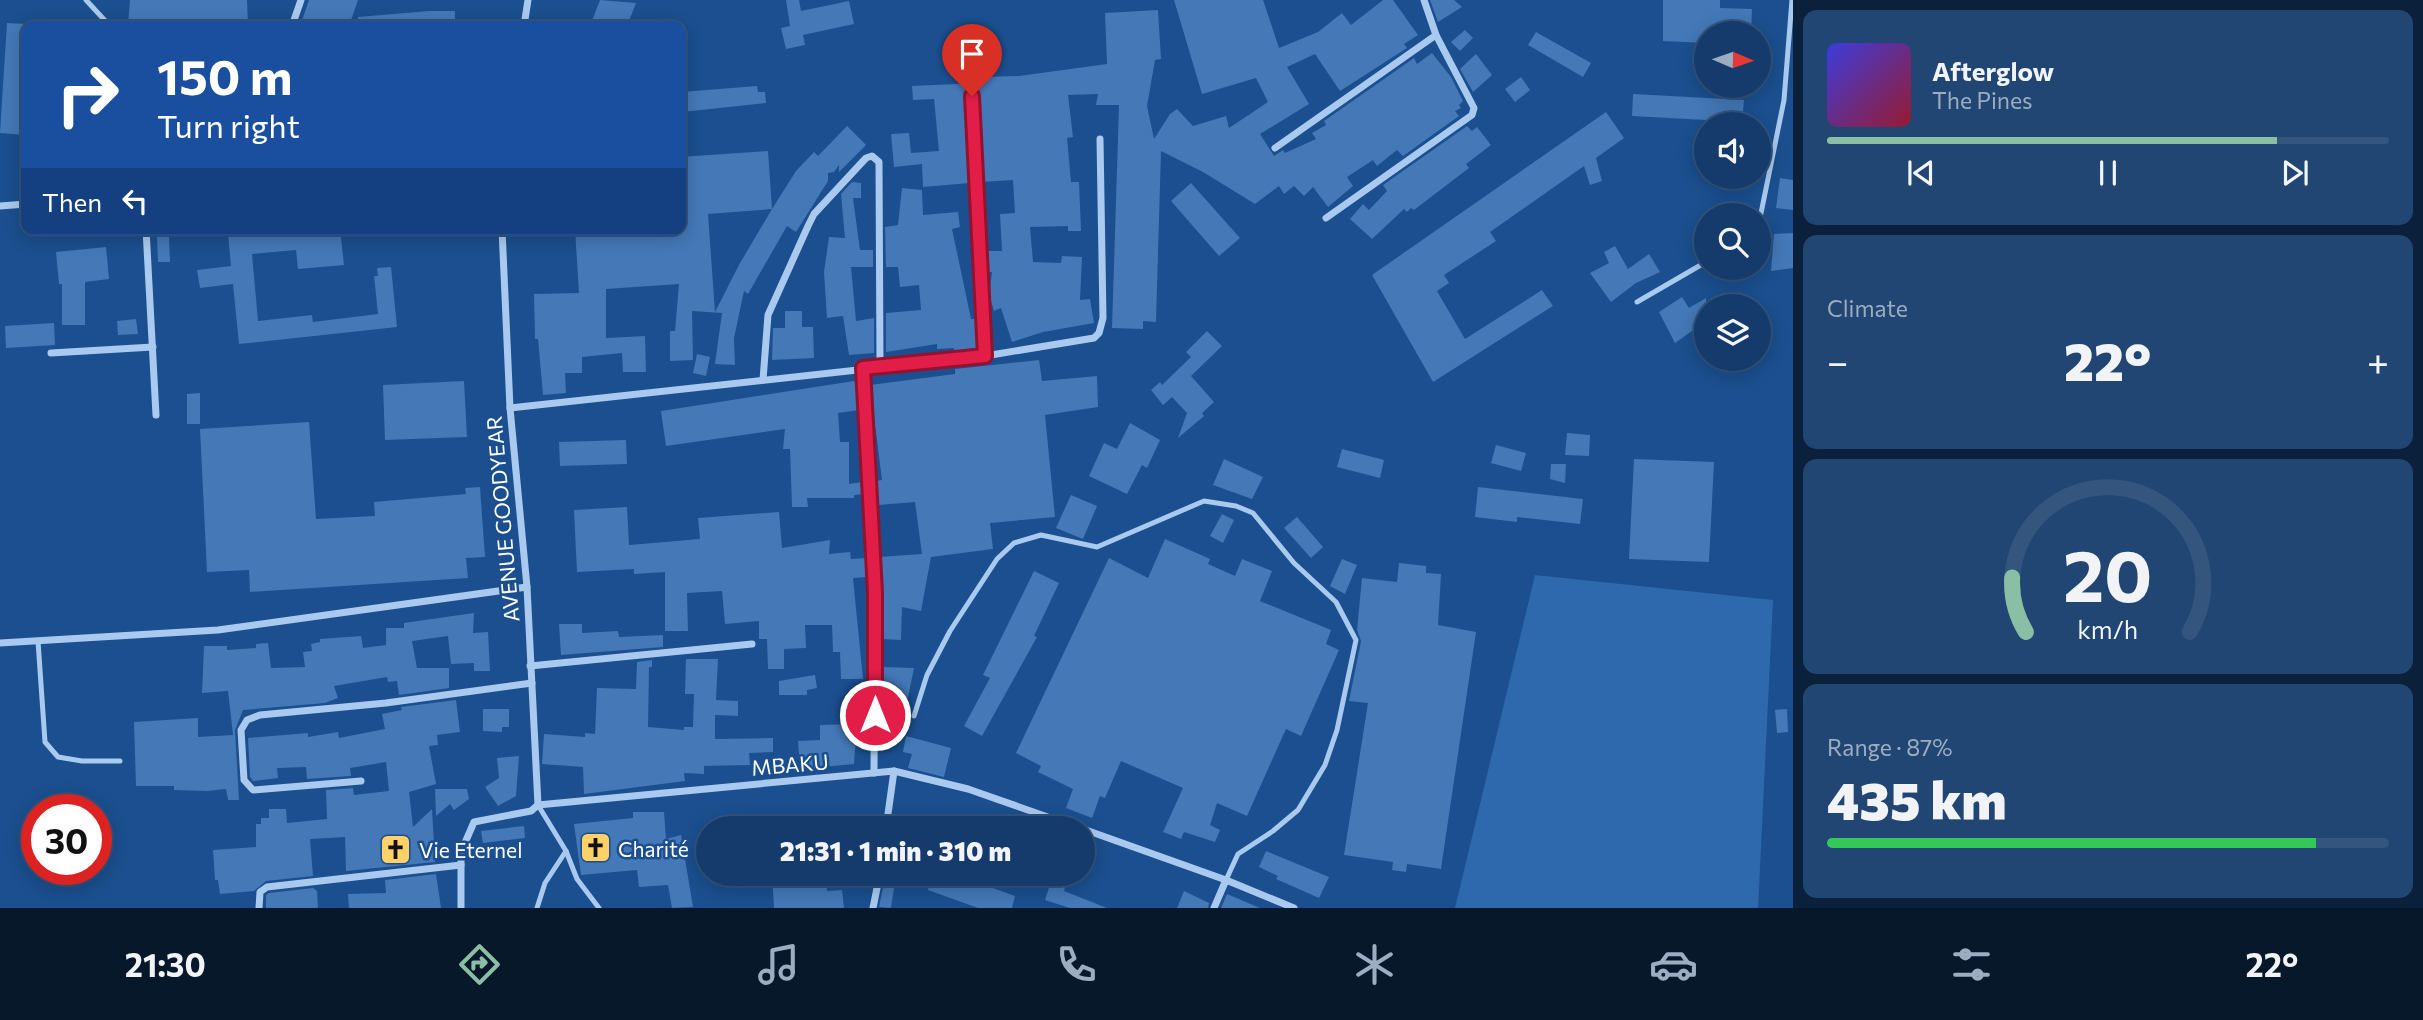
<!DOCTYPE html>
<html lang="en">
<head>
<meta charset="utf-8">
<style>
  body { margin:0; font-family:Commissioner,sans-serif; background:#214673; color:#f1f3f6; height:100vh; display:flex; flex-direction:column; font-size:26px; white-space:nowrap }
  * { box-sizing:border-box; margin:0 }
  p { font-size:23px; color:#9dadc1 }
  .icon { flex:none; width:38px; height:38px; fill:none; stroke:currentColor; stroke-width:2; stroke-linecap:round; stroke-linejoin:round }
  .map { position:relative; flex:1; overflow:hidden }
  .panel { display:flex; flex-direction:column; gap:10px; padding:10px; background:#0b203b; width:630px }
  .panel>* { flex:none }
  .hud { position:absolute; left:21px; top:21px; width:665px; height:214px; border-radius:14px; box-shadow:0 4px 18px #0003,0 0 0 2px #33557e; background:#1a4fa0; color:#fff; overflow:hidden }
  .needle { width:46px; rotate:92deg }
  .tools { position:absolute; left:1694px; top:21px; display:grid; gap:14px }
  .tools a { display:grid; place-items:center; width:77px; height:77px; border-radius:50%; background:#143b6b; box-shadow:0 4px 18px #0003,0 0 0 2px #33557e; font-size:35px }
  .speed { position:absolute; left:21px; top:794px; display:flex; gap:14px; font-size:35px; font-weight:700; text-align:center }
  .speed>* { display:grid; place-content:center; width:91px; height:91px; border-radius:50%; background:#143b6b; box-shadow:0 4px 18px #0003,0 0 0 2px #33557e; line-height:1 }
  .speed .limit { border:10px solid #d22; background:#fff; color:#111 }
  .pin { position:absolute; display:grid; place-items:center; width:60px; height:60px; color:#fff; margin:-72px -30px; border-radius:50% 50% 50% 0; rotate:-45deg; box-shadow:0 0 7px #0007 }
  .pin .icon { rotate:45deg }
  .me { position:absolute; width:77px; margin:-38px; rotate:0deg; stroke-linejoin:round; filter:drop-shadow(0 0 5px #0008) }
  .turn { display:flex; align-items:center; gap:24px; height:147px; padding:0 21px; font-size:32px }
  .turn .icon { width:91px; height:91px; stroke-width:2.5 }
  .turn b { display:block; font-size:49px; line-height:60px }
  .then { display:flex; align-items:center; height:66px; padding:0 21px; background:#0003; gap:14px; font-size:26px }
  .big { font-size:52px; font-weight:800; line-height:1.1 }
  .panel .tile { flex:1; display:flex; flex-direction:column; justify-content:center; gap:10px; min-width:0; padding:0 24px; border-radius:14px; background:#214673 }
  .panel .dial { align-items:center; gap:0 }
  .dial svg { height:182px; overflow:visible; fill:none; stroke:#33557e; stroke-width:7; stroke-linecap:round; text-anchor:middle }
  .dial text { fill:#f1f3f6; stroke:none }
  .song { display:flex; align-items:center; gap:21px }
  .cover { width:84px; height:84px; border-radius:10px; background:linear-gradient(135deg,hsl(240 70% 55%),hsl(350 70% 35%)) }
  .played { height:7px; border-radius:4px; background:linear-gradient(90deg,#8abfa5 80%,#33557e 80%) }
  .keys { display:flex; justify-content:space-around; direction:ltr }
  .heat { display:flex; justify-content:space-between; align-items:center; font-size:38px; direction:ltr }
  .charge { height:10px; border-radius:5px; background:linear-gradient(90deg,#34c759 87%,#33557e 0) }
  .trip { position:absolute; left:696px; top:816px; width:399px; height:70px; border-radius:35px; background:#143b6b; box-shadow:0 4px 18px #0003,0 0 0 2px #33557e; font-weight:800; line-height:70px; text-align:center }
  .menu { display:flex; height:112px; justify-content:space-around; align-items:center; background:#08182b; color:#9dadc1 }
  .menu .icon { width:49px; height:49px }
  .menu .selected { color:#8abfa5 }
  .menu b { font-size:32px; color:#f1f3f6 }
  main { display:flex; flex:1; min-height:0 }
  .map>svg:first-child { display:block }
</style>
</head>
<body>
<main>
<div class="map">
<svg width="1793" height="908" viewBox="0 0 1793 908">
  <rect width="100%" height="100%" fill="#1b4f8f"/>
  <path fill="#2e69ad" d="M1535,575L1773,600L1758,908H1455Z"/>
  <g fill="#4478b7" fill-rule="evenodd">
    <path d="M130,0H247L248,24L128,26Z"/>
    <path d="M309,0H358L349,26H300Z"/>
    <path d="M600,0L636,3L627,26H590Z"/>
    <path d="M786,0H799L801,11L849,1L854,24L803,35L805,45L786,49L781,28L790,26Z"/>
    <path d="M1174,0H1263L1279,48L1318,32L1342,13L1351,25L1383,0H1393L1418,35L1404,44L1407,48L1340,91L1315,54L1287,67L1309,104L1260,134L1274,156L1283,150L1285,153L1316,139L1312,133L1326,125L1324,121L1414,58L1417,64L1432,53L1451,77L1463,101L1459,105L1461,108L1455,111L1459,116L1403,156L1397,150L1377,166L1373,160L1347,177L1353,186L1328,207L1313,187L1304,196L1294,186L1284,194L1279,186L1255,204L1203,172L1161,151L1156,322L1143,321V329L1112,328L1119,105H1096L1098,94L1068,95L1073,137L1067,138L1071,182H1079L1081,231H1068V226L1030,227L1033,262L1061,263L1062,256L1082,257L1080,300L1090,299L1094,323L1043,332L1012,342L1001,308L994,311L989,295L992,272H987L986,251H1002L1000,214L1015,213L1013,180L982,182L978,96L972,90L966,96L970,183L923,187L922,164L894,167L891,134L909,133L911,153L939,151L934,99L913,100L912,86L978,83L977,77L1019,76L1107,64L1105,13L1158,10L1161,59L1155,60L1147,106L1154,139L1170,114L1177,109L1193,126L1226,116L1229,128L1268,102L1256,78L1202,94Z"/>
    <path d="M1430,0H1454L1462,7L1438,22Z"/>
    <path d="M1663,0H1720V8L1752,9L1751,33H1706V43L1663,41Z"/>
    <path d="M429,11H455V26H358V17Z"/>
    <path d="M7,23L26,24V135L0,133Z"/>
    <path d="M1465,30L1473,38L1460,51L1451,42Z"/>
    <path d="M1536,32L1591,63L1583,77L1528,45Z"/>
    <path d="M1476,54L1492,75L1473,92L1460,69Z"/>
    <path d="M1521,77L1530,90L1515,102L1505,89Z"/>
    <path d="M757,86L758,92H765L766,103L682,112L681,92Z"/>
    <path d="M1633,94L1744,100L1742,122L1632,116Z"/>
    <path d="M1606,112L1624,138L1596,158L1602,181L1590,185L1584,166L1490,232L1496,241L1444,275L1449,283L1437,291L1465,339L1542,290L1553,306L1433,382L1372,275Z"/>
    <path d="M847,126L866,145L839,172V165L834,172L828,173V181L796,232L787,226L748,294L744,291L734,338L735,365L715,364L722,313L692,311L693,360L670,361V331H675L679,284L606,289V338L645,336L646,372H623L622,353L582,357V373H565L566,393L543,395L538,339H535L534,294L579,293L575,229H681V157L768,151L772,209L796,171L814,152L818,156ZM772,209L740,263L715,312L708,214Z"/>
    <path d="M1467,126L1472,131L1477,127L1491,145L1466,164L1469,168L1414,210L1411,208L1407,212L1404,209L1372,239L1350,219L1363,204L1369,210L1387,191L1383,185Z"/>
    <path d="M1780,178L1793,180V210L1776,208Z"/>
    <path d="M852,182L861,183V198H853L860,250H873V267H851L856,321L874,318V353L849,355L843,316L827,318L824,272L829,237L845,238L841,194Z"/>
    <path d="M1191,183L1240,238L1219,256L1171,201Z"/>
    <path d="M902,188L922,190L923,215L958,212L960,227L952,229L971,319H977L978,351L954,353V348L937,349V344L886,352V313L921,310L919,285L900,287L898,267H886L885,227L898,225Z"/>
    <path d="M288,229H340L344,265L298,269L296,250L252,254L258,321L312,315L313,322L378,314L374,276H378L377,268L391,267L397,327L239,344L233,284L200,288L197,270L231,266L228,234Z"/>
    <path d="M1793,233V268L1771,271L1774,234Z"/>
    <path d="M157,237H169L170,262H158Z"/>
    <path d="M1615,246L1628,269L1649,254L1660,272L1636,283L1611,302L1590,273L1609,263L1604,252Z"/>
    <path d="M106,247L109,279L85,282V325H62V284H59L56,252Z"/>
    <path d="M1682,297L1689,308L1706,298V339L1699,326L1675,343L1659,312Z"/>
    <path d="M785,311H802V327H813L814,358L772,360L773,328H785Z"/>
    <path d="M136,319L138,334L118,335L117,321Z"/>
    <path d="M54,323L55,345L6,348L5,326Z"/>
    <path d="M1207,331L1222,346L1191,376L1214,402L1202,413L1204,416L1178,438L1187,413L1172,397L1163,405L1151,390L1160,382L1162,385L1191,357L1186,352Z"/>
    <path d="M697,354L710,357L706,376L693,373Z"/>
    <path d="M1039,360L1042,381L1097,376L1098,407L1045,415L1055,517L990,523L993,549L931,557L921,611L902,607L901,640L881,639L879,557L922,554L915,502L878,505L875,481L882,480L870,385L955,374V369Z"/>
    <path d="M464,381L467,437L385,440L383,385Z"/>
    <path d="M854,381L858,386L859,410L838,413L840,442H849V484L863,482L864,494L854,495V498H807L808,507H792L790,449H783L785,429L666,446L661,411Z"/>
    <path d="M200,393V424H187V394Z"/>
    <path d="M309,422L316,519L375,516L374,502L466,494L465,488L480,487L485,557L466,558L468,578L250,592L249,570L207,572L200,429Z"/>
    <path d="M1130,423L1160,440L1147,468L1142,465L1127,494L1089,476L1104,443L1117,449Z"/>
    <path d="M1567,433L1590,435L1589,456L1565,455Z"/>
    <path d="M626,440L627,464L560,466L559,442Z"/>
    <path d="M1496,445L1526,453L1521,471L1491,463Z"/>
    <path d="M1342,449L1384,460L1380,478L1337,467Z"/>
    <path d="M1224,459L1263,477L1252,499L1213,485Z"/>
    <path d="M1634,459L1714,462L1709,562L1629,559Z"/>
    <path d="M1551,464H1566L1565,483L1550,479Z"/>
    <path d="M1478,487L1583,499L1580,524L1517,517V522L1475,517Z"/>
    <path d="M1071,495L1097,506L1083,539L1056,528Z"/>
    <path d="M627,507L629,545L700,539L698,518L779,512L782,548L830,540L829,554L850,552L851,559L867,558L868,577L853,578L863,679H841L840,652H833L832,625H805L806,648L784,649V669H768L767,639H759V621L725,624L722,591L687,593L688,631H665V572L634,574V569L577,572L574,510Z"/>
    <path d="M1222,514L1234,520L1223,543L1210,536Z"/>
    <path d="M1297,517L1323,547L1311,558L1284,528Z"/>
    <path d="M1165,539L1210,559L1208,564L1235,576L1242,559L1272,571L1260,601L1331,630L1326,644L1339,650L1301,736L1286,729L1247,816L1217,803L1210,825L1220,830L1215,842L1184,832L1181,839L1163,832L1183,788L1121,761L1105,798L1100,796L1092,818L1066,808L1073,789L1038,772L1041,766L1016,753L1109,558L1148,578Z"/>
    <path d="M1342,559L1357,565L1345,594L1330,586Z"/>
    <path d="M1399,563L1426,566V573L1441,574L1438,625L1476,632L1441,869L1407,864L1406,872L1392,870L1393,862L1344,855L1368,703L1349,701L1361,641L1357,630L1362,578L1397,582Z"/>
    <path d="M1034,571L1059,583L1034,636L1037,637L982,736L964,726L990,678L983,675Z"/>
    <path d="M474,613L473,633L488,632L490,671H474V663L451,664L448,636L412,641L417,668H449V688L399,695L397,681L388,682L387,677L334,686L338,698L325,703L243,710L235,730L239,800H228L226,789L207,791L174,790V786H136L134,722L198,718V737L233,735L228,691L202,693L204,646H227V650L256,648V644L268,643L271,668L305,667L303,652L312,651L311,644L320,642V639L361,636L363,648L386,645V628H404V623Z"/>
    <path d="M559,624H582V633L618,631L619,637L663,635V647L561,655Z"/>
    <path d="M686,659H718L716,700L738,701V716L715,715V739L773,738V752L749,753L750,765L704,766V774L684,773L685,781L584,794L583,767L542,764L544,734L585,737V733L595,734L597,688L636,689L637,662L652,660V667H649L648,727L684,730V727H693L694,694H685Z"/>
    <path d="M881,667L914,668L905,712L880,707Z"/>
    <path d="M815,675L817,688L807,690V695H779V681Z"/>
    <path d="M456,700L460,732L437,735L438,745L429,746L436,784L409,792L413,827L432,809L435,862L346,871L345,837L310,839L313,876L266,881L254,891L220,894L218,880H215L213,850L256,847V824H261V818H269V809H286L287,823L327,819L326,790L353,788L354,795L389,791L386,762L350,768L351,776L307,779L306,767L277,768L278,778L253,781L250,777L248,738L308,733V737L338,732L339,738L385,729L382,714L402,710L401,707Z"/>
    <path d="M483,709H509V727H502V732L483,731Z"/>
    <path d="M1787,709L1788,732L1777,733L1775,710Z"/>
    <path d="M857,724L854,764L800,769L798,741L820,740V725Z"/>
    <path d="M906,736L951,748L944,777L908,768L912,754L903,752Z"/>
    <path d="M519,756L516,796L498,806L485,787L499,778L497,758Z"/>
    <path d="M435,789H467L469,799L454,810L450,804L436,816Z"/>
    <path d="M633,812H664L666,839L681,835L693,907L672,908L668,885L639,887L637,870L581,875L574,824L633,818Z"/>
    <path d="M524,826L525,838L483,843L481,831Z"/>
    <path d="M1266,851L1329,877L1319,898L1276,879L1278,876L1259,867Z"/>
    <path d="M772,873L826,876L827,891L842,890L844,908H774Z"/>
    <path d="M886,873H896L891,908L879,907Z"/>
    <path d="M930,873H951L1015,896L1012,908H978L928,890Z"/>
    <path d="M436,874L441,908H349L348,894L386,893L385,880Z"/>
    <path d="M1053,875L1067,878L1064,891L1107,908H1070L1045,900Z"/>
    <path d="M313,888L317,891L318,908H266V895L269,893Z"/>
    <path d="M1184,891L1209,903L1208,908H1177Z"/>
    <path d="M1227,894L1260,908H1221Z"/>
  </g>
  <g fill="none" stroke-linecap="round" stroke-linejoin="round">
    <g stroke="#a9c9ee" stroke-width="5">
      <path d="M86,0L110,26"/>
      <path d="M1759,223L1784,100L1792,0"/>
      <path d="M1637,302L1706,262"/>
      <path d="M38,641L45,742L58,757L82,761H120"/>
      <path d="M914,716L927,675L950,631L997,559L1014,543L1041,535L1097,547L1204,501L1236,506L1253,513L1294,563L1336,602L1356,640L1337,730L1325,765L1298,810L1273,831L1238,854L1226,880"/>
      <path d="M538,805L566,851L577,879L599,908"/>
      <path d="M537,908L545,883L566,851"/>
    </g>
    <g stroke="#a9c9ee" stroke-width="7">
      <path d="M292,26L301,0"/>
      <path d="M524,26L528,0"/>
      <path d="M972,96L985,356"/>
      <path d="M1275,148L1436,35"/>
      <path d="M0,206L26,204"/>
      <path d="M1326,218L1472,115L1474,108L1436,35L1424,0"/>
      <path d="M146,229L156,415"/>
      <path d="M502,229L510,408L527,587L538,805"/>
      <path d="M51,353L153,347"/>
      <path d="M863,368L875,592L874,773"/>
      <path d="M763,380L768,315L808,226L814,214L866,158L872,156L879,162L880,366"/>
      <path d="M510,408L985,356L1094,338L1099,333L1103,318L1100,139"/>
      <path d="M0,643L218,630L527,587"/>
      <path d="M530,666L752,644"/>
      <path d="M361,781L253,790L244,780L241,730L247,720L260,715L386,703L532,683"/>
      <path d="M886,828L894,771"/>
      <path d="M1083,829L1226,880L1294,908"/>
      <path d="M259,908L260,892L267,887L461,865"/>
      <path d="M461,908V852L474,822L531,811L538,805L894,771L968,789L1079,828"/>
      <path d="M873,908L880,873"/>
      <path d="M1214,908L1226,880"/>
    </g>
  </g>
  <g fill="none" stroke-linecap="round" stroke-linejoin="round">
    <defs>
      <path id="route" d="M875,715V592L863,368L985,356L972,96"/>
    </defs>
    <use href="#route" stroke="#92132f" stroke-width="18"/>
    <use href="#route" stroke="#e11d48" stroke-width="12"/>
  </g>
  <defs>
    <symbol id="church-square" viewBox="-11 -11 22 22"><rect x="-9" y="-9" width="18" height="18" rx="4" fill="#ffd166" stroke="#1b4f8f"/><path d="M-1.2-6h2.4v3.5h3.3v2.4h-3.3V6h-2.4V-.1h-3.3v-2.4h3.3Z" fill="#111"/></symbol>
  </defs>
  <g fill-rule="evenodd">
    <use href="#church-square" x="578" y="830" width="35" height="35"/>
    <use href="#church-square" x="378" y="832" width="35" height="35"/>
  </g>
  <g text-anchor="middle" dominant-baseline="central" stroke-width="5" stroke-linejoin="round" paint-order="stroke">
    <g font-size="21" fill="#fff" stroke="#1b4f8f">
      <text transform="translate(502 519) rotate(-95)">AVENUE GOODYEAR</text>
      <text transform="translate(790 764) rotate(-5)">MBAKU</text>
    </g>
    <g font-size="21" fill="#fff" stroke="#1b4f8f" text-anchor="start">
      <text x="618" y="848">Charité</text>
      <text x="419" y="849">Vie Eternel</text>
    </g>
  </g>
</svg>
<div class="tools">
<a><svg class="needle" viewBox="-14 -14 28 28"><path d="M0-13l5 13h-10z" fill="#e53935"/><path d="M0 13l5-13h-10z" fill="#9dadc1"/></svg></a>
<a><svg class="icon" aria-label="sound" viewBox="0 0 24 24"><path d="M4 9h4l5-4v14l-5-4H4zM17 9q2 3 0 6"/></svg></a>
<a><svg class="icon" aria-label="search" viewBox="0 0 24 24"><circle cx="10" cy="10" r="6"/><path d="M15 15l6 6"/></svg></a>
<a><svg class="icon" aria-label="layers" viewBox="0 0 24 24"><path d="M12 4l9 5-9 5-9-5zM3 14l9 5 9-5"/></svg></a>
</div>
<div class="speed"><div class="limit">30</div></div>
<div class="pin" style="left:972px;top:96px;background:#d93025"><svg class="icon" aria-label="arrive" viewBox="0 0 24 24"><path d="M6 21V4h12l-3 4 3 4H6"/></svg></div>
<svg class="me" style="left:875px;top:715px" viewBox="-20 -20 40 40"><circle r="17" fill="#e11d48" stroke="#fff" stroke-width="3"/><path d="M0-11L8 9 0 5-8 9z" fill="#fff"/></svg>
<div class="trip">21:31 · 1 min · 310 m</div>
<div class="hud">
<div class="turn"><svg class="icon" aria-label="right" viewBox="0 0 24 24"><path d="M7 20v-9h11M14 6l5 5-5 5"/></svg><div><b>150 m</b>Turn right</div></div>
<div class="then">Then<svg class="icon" aria-label="left" viewBox="0 0 24 24"><path d="M17 20v-9H6M10 6l-5 5 5 5"/></svg></div>
</div>
</div>
<section class="panel">
<div class="tile">
<div class="song"><i class="cover"></i><div><b>Afterglow</b><p>The Pines</p></div></div>
<div class="played"></div>
<div class="keys"><svg class="icon" aria-label="previous" viewBox="0 0 24 24"><path d="M18 5L8 12l10 7zM5 5v14"/></svg><svg class="icon" aria-label="pause" viewBox="0 0 24 24"><path d="M8 5v14M16 5v14"/></svg><svg class="icon" aria-label="next" viewBox="0 0 24 24"><path d="M6 5l10 7-10 7zM19 5v14"/></svg></div>
</div>
<div class="tile"><p>Climate</p>
<div class="heat"><a>−</a><b class="big">22°</b><a>+</a></div>
</div>
<div class="tile dial"><svg viewBox="0 0 100 80">
<path d="M14 69A42 42 0 1 1 86 69"/>
<path d="M14 69A42 42 0 0 1 8 45" stroke="#8abfa5"/>
<text x="50" y="56" font-size="32" font-weight="700">20</text>
<text x="50" y="72" font-size="11">km/h</text>
</svg></div>
<div class="tile"><p>Range · 87%</p><b class="big">435 km</b><div class="charge"></div></div>
</section>
</main>
<nav class="menu">
<b>21:30</b>
<svg class="icon selected" aria-label="directions" viewBox="0 0 24 24"><path d="M12 3l9 9-9 9-9-9zM9 14v-3h6M13 9l2 2-2 2"/></svg>
<svg class="icon" aria-label="music" viewBox="0 0 24 24"><path d="M9 18V5l10-2v13"/><circle cx="6" cy="18" r="3"/><circle cx="16" cy="16" r="3"/></svg>
<svg class="icon" aria-label="phone" viewBox="0 0 24 24"><path d="M5 4h4l2 5-3 2q2 4 5 5l2-3 5 2v4C11 20 4 13 5 4z"/></svg>
<svg class="icon" aria-label="climate" viewBox="0 0 24 24"><path d="M12 3v18M4 7l16 10M4 17L20 7"/></svg>
<svg class="icon" aria-label="car" viewBox="0 0 24 24"><path d="M5 17H2v-5l4-1 3-4h7l3 4 3 1v5h-3M9 17h6M6 11h13"/><circle cx="7" cy="17" r="2"/><circle cx="17" cy="17" r="2"/></svg>
<svg class="icon" aria-label="filters" viewBox="0 0 24 24"><path d="M4 7h16M4 17h16"/><circle cx="9" cy="7" r="2"/><circle cx="15" cy="17" r="2"/></svg>
<b>22°</b>
</nav>
</body>
</html>
